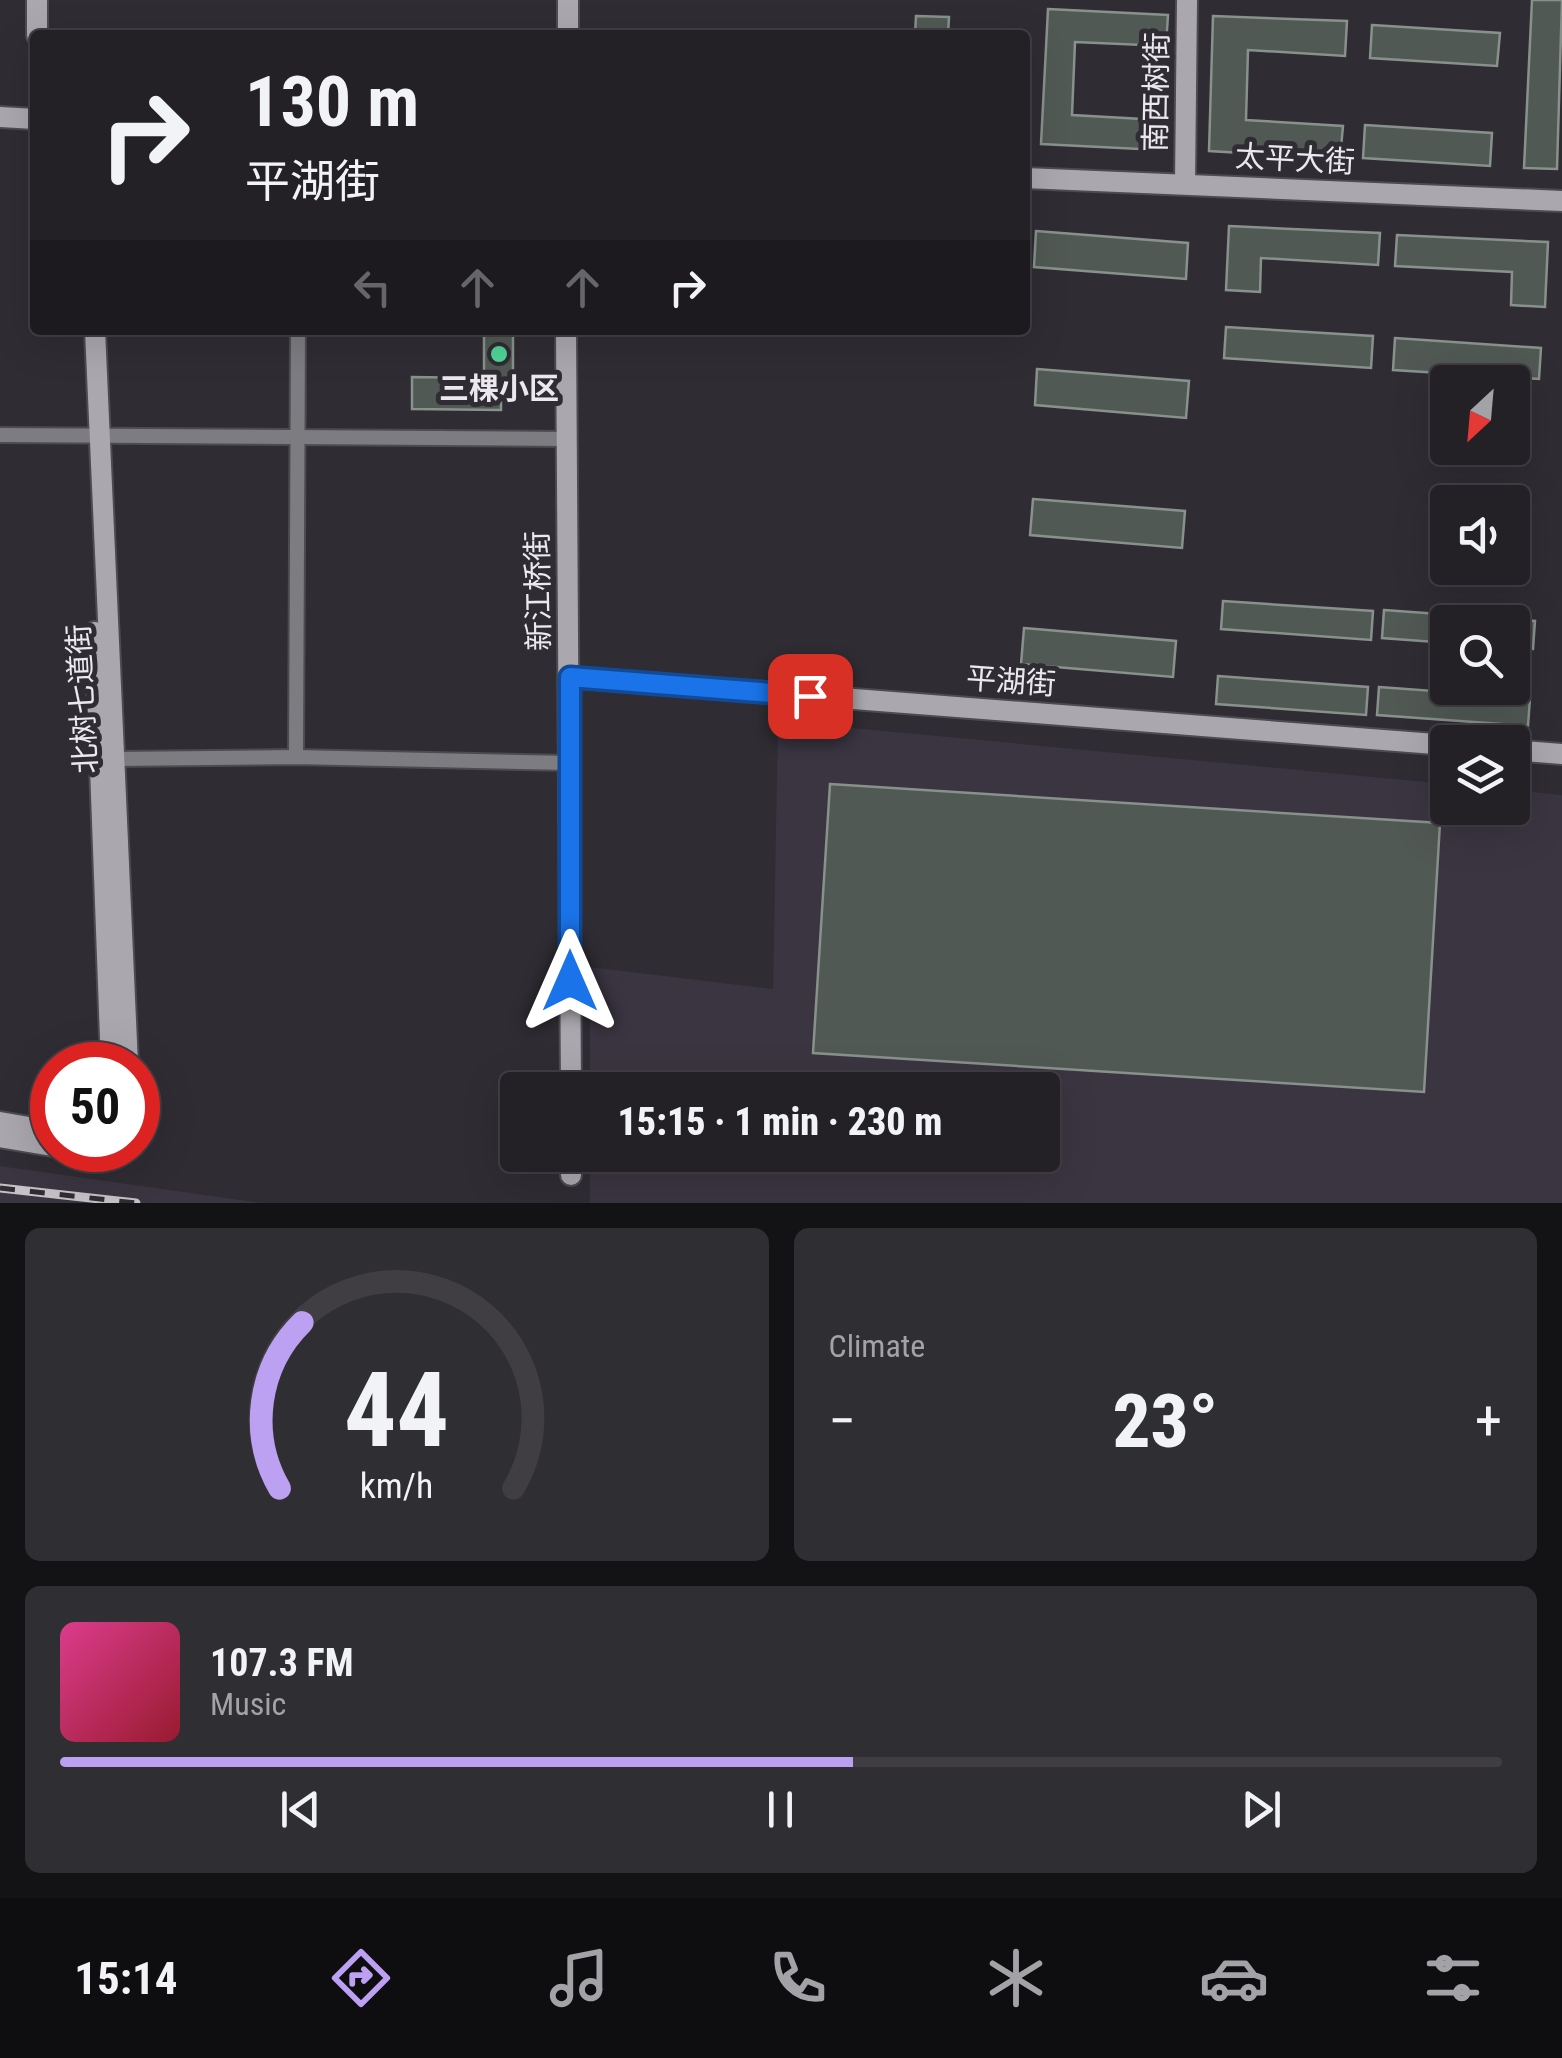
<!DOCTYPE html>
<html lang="en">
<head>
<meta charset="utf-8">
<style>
  body { margin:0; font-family:"Roboto Condensed","Noto Sans SC",sans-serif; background:#2f2e32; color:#f1f3f6; height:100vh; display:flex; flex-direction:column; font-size:38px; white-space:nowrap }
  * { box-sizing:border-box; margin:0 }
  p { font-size:32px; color:#a3a3a7 }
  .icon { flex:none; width:55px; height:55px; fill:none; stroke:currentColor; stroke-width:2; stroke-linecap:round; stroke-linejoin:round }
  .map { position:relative; height:1203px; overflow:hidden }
  .details { display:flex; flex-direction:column; gap:25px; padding:25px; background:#131215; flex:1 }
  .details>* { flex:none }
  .top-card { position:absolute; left:30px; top:30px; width:1000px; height:305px; border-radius:10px; box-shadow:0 10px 40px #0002,0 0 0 2px #403e43; background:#232126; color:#f1f3f6; overflow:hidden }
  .needle { width:65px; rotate:206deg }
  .fabs { position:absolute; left:1430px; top:365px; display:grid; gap:20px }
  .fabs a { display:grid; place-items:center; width:100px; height:100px; border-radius:10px; background:#232126; box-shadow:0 10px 40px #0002,0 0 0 2px #403e43; font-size:50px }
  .speed { position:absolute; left:30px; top:1042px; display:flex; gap:20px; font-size:50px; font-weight:700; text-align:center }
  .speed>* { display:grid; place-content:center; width:130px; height:130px; border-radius:50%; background:#232126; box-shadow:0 10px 40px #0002,0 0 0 2px #403e43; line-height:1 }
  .speed .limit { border:15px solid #d22; background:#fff; color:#111 }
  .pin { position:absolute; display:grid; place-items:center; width:85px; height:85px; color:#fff; margin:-42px; border-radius:20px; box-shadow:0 5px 15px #0006 }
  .me { position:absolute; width:110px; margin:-55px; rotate:0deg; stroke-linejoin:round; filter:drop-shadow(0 0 8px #0008) }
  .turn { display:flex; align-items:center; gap:35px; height:210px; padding:0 50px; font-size:45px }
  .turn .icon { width:130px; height:130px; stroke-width:2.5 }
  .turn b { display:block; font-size:70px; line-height:85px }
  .lanes { display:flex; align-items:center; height:95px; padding:0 50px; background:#0003; justify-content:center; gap:50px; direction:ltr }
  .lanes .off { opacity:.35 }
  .big { font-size:75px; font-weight:800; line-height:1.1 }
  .details .card { flex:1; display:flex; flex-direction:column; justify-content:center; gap:15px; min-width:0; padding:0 35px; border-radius:15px; background:#2f2e32 }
  .details .dial { align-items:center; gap:0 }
  .dial svg { height:260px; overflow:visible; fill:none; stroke:#403e43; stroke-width:7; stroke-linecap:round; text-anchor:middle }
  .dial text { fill:#f1f3f6; stroke:none }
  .song { display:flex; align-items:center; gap:30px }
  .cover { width:120px; height:120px; border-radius:15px; background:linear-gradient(135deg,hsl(330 70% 55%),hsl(350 70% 35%)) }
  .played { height:10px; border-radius:5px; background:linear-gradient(90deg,#bca0f2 55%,#403e43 55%) }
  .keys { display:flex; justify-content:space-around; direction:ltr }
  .heat { display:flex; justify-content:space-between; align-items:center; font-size:55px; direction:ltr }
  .details .tiles { flex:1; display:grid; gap:25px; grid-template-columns:1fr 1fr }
  .card:last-child { grid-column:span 2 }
  .trip { position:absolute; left:500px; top:1072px; width:560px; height:100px; border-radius:10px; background:#232126; box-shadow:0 10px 40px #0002,0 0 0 2px #403e43; font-weight:800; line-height:100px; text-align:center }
  .tab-bar { display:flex; height:160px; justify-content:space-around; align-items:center; background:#0e0d0f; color:#a3a3a7 }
  .tab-bar .icon { width:70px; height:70px }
  .tab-bar .on { color:#bca0f2 }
  .tab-bar b { font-size:45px; color:#f1f3f6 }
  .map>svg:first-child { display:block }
</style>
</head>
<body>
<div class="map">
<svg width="1562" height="1203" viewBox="0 0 1562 1203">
  <rect width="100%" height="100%" fill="#2f2c33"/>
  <g fill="#3a3541">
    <path d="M778,721L1447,784L1448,808H1512L1513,790L1562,795V1203H590V1155H1042V1090H590V967L773,989Z"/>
    <path d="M0,1166L261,1203H0Z"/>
  </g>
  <g fill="#515954" stroke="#88918c" stroke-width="2.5">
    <path d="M1532,0H1562L1557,169L1524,168Z"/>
    <path d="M1048,9L1168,15L1166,46L1075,42L1072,115L1160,120L1159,150L1041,144Z"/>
    <path d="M916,16L949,17L948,35H915Z"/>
    <path d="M1213,16L1347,21L1345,56L1248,50L1246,120L1343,126L1340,159L1209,151Z"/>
    <path d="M1372,25L1500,33L1497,66L1370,58Z"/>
    <path d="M1365,125L1492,133L1490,166L1363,158Z"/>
    <path d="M1229,226L1380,233L1378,265L1261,258L1260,292L1226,290Z"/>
    <path d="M1036,231L1188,243L1186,279L1034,267Z"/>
    <path d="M1397,235L1548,242L1545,307L1511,305L1512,272L1395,266Z"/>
    <path d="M1226,327L1373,336L1371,368L1224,358Z"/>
    <path d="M484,330H513V396H501V410L412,409V377L484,378Z"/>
    <path d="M1395,338L1541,348L1539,379L1393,370Z"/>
    <path d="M1037,369L1189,381L1186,418L1035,405Z"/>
    <path d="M1033,499L1185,511L1182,548L1030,535Z"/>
    <path d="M1223,601L1373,611L1371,640L1221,629Z"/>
    <path d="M1384,610L1535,621L1533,649L1512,647V622H1448V643L1382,638Z"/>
    <path d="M1024,628L1176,641L1173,677L1021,664Z"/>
    <path d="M1218,676L1368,687L1366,715L1216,704Z"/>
    <path d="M1379,687L1530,698L1528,726L1377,715Z"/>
    <path d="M830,784L1440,823L1424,1092L813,1053Z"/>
  </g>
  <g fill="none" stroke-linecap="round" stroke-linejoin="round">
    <defs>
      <g id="street">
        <path d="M0,435L565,439"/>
        <path d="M296,757L298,330"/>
        <path d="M115,759L296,757L569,763"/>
      </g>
      <g id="secondary">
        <path d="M37,0V35"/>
        <path d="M568,35V0"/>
        <path d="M0,117L35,119"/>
        <path d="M1025,178L1562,201"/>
        <path d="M1185,184L1187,0"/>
        <path d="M95,330L128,1065"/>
        <path d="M566,330L571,1090"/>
        <path d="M95,632L111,1065"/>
        <path d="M570,677L1448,745"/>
        <path d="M1512,750L1562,754"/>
        <path d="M0,1122L52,1131"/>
        <path d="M0,1137L52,1146"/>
        <path d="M76,1150L119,1155L129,1150"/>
        <path d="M571,1155V1175"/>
      </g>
    </defs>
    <use href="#street" stroke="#4d4a51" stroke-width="18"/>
    <use href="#secondary" stroke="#4d4a51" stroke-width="24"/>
    <use href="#street" stroke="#7d7c80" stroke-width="14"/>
    <use href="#secondary" stroke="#aaa8ae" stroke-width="20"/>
    <defs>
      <path id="rail" d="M0,1188L136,1203"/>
    </defs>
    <use href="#rail" stroke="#c4c2c7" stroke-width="9"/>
    <use href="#rail" stroke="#2f2c33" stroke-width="5" stroke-dasharray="15" stroke-linecap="butt"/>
  </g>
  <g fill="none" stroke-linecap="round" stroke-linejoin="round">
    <defs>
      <path id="route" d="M570,981V677L810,696"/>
    </defs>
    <use href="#route" stroke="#114b97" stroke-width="25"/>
    <use href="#route" stroke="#1a73e8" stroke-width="18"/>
  </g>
  <circle fill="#51d397" stroke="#2f2c33" stroke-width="4" cx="499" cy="354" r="10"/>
  <g text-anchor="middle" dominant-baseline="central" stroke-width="10" stroke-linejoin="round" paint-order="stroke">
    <g font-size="30" fill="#ebe9ee" stroke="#2f2c33">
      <text transform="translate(1156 92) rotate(-89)">南西树街</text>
      <text transform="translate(1295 159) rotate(3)">太平大街</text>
      <text transform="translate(538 591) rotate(-91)">新江桥街</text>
      <text transform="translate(1011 681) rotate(4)">平湖街</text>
      <text transform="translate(82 699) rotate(-93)">北树七道街</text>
    </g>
    <g font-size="30" font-weight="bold" fill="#ebe9ee" stroke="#2f2c33">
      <text x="499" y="388">三棵小区</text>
    </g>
  </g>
</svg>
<div class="fabs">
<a><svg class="needle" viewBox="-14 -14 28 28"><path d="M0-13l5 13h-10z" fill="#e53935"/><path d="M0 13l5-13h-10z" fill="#a3a3a7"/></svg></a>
<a><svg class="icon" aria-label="sound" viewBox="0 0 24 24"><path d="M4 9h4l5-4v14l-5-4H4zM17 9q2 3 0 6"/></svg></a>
<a><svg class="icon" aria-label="search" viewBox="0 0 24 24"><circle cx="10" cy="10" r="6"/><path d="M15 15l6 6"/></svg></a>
<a><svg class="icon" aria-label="layers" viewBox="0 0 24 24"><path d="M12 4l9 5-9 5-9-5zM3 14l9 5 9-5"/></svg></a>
</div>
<div class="speed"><div class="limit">50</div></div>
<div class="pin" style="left:810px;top:696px;background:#d93025"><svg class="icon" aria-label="arrive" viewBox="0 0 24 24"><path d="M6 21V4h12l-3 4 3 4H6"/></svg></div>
<svg class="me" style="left:570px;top:981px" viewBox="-20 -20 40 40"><path d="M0-17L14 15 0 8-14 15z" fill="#1a73e8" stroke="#fff" stroke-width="4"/></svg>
<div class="trip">15:15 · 1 min · 230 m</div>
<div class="top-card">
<div class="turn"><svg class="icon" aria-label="right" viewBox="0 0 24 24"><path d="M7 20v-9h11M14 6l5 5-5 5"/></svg><div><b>130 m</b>平湖街</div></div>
<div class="lanes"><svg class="icon off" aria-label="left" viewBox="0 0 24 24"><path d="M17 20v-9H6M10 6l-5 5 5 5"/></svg><svg class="icon off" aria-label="ahead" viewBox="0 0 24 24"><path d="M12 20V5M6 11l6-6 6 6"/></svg><svg class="icon off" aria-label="ahead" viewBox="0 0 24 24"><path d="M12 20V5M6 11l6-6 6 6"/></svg><svg class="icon" aria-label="right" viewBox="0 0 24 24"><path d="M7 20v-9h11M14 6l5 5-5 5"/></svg></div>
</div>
</div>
<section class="details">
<div class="tiles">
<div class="card dial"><svg viewBox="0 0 100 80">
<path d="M14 69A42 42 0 1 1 86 69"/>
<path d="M14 69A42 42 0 0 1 21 18" stroke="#bca0f2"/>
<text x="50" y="56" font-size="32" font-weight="700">44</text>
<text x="50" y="72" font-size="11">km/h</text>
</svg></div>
<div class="card"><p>Climate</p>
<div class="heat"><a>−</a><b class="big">23°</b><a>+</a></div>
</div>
<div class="card">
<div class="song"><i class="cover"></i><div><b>107.3 FM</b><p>Music</p></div></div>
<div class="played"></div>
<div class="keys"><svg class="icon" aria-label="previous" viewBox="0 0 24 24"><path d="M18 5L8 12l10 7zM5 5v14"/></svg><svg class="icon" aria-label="pause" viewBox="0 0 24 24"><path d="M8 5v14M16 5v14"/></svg><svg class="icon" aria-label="next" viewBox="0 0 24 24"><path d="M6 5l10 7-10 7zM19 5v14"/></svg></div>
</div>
</div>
</section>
<nav class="tab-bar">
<b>15:14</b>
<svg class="icon on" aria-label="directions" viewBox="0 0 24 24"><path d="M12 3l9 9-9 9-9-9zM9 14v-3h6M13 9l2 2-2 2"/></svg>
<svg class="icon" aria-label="music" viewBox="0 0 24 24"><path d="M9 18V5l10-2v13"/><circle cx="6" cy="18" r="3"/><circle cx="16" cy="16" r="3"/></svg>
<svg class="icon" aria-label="phone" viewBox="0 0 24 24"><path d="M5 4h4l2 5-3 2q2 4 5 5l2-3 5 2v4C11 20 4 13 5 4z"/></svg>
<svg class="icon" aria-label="climate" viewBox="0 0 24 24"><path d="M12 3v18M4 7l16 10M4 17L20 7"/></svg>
<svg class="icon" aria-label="car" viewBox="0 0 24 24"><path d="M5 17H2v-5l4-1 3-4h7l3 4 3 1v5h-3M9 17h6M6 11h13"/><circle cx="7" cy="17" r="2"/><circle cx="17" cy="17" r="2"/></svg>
<svg class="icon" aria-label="filters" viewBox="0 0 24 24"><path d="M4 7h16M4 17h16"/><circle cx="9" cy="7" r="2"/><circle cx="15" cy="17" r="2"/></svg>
</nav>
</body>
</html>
